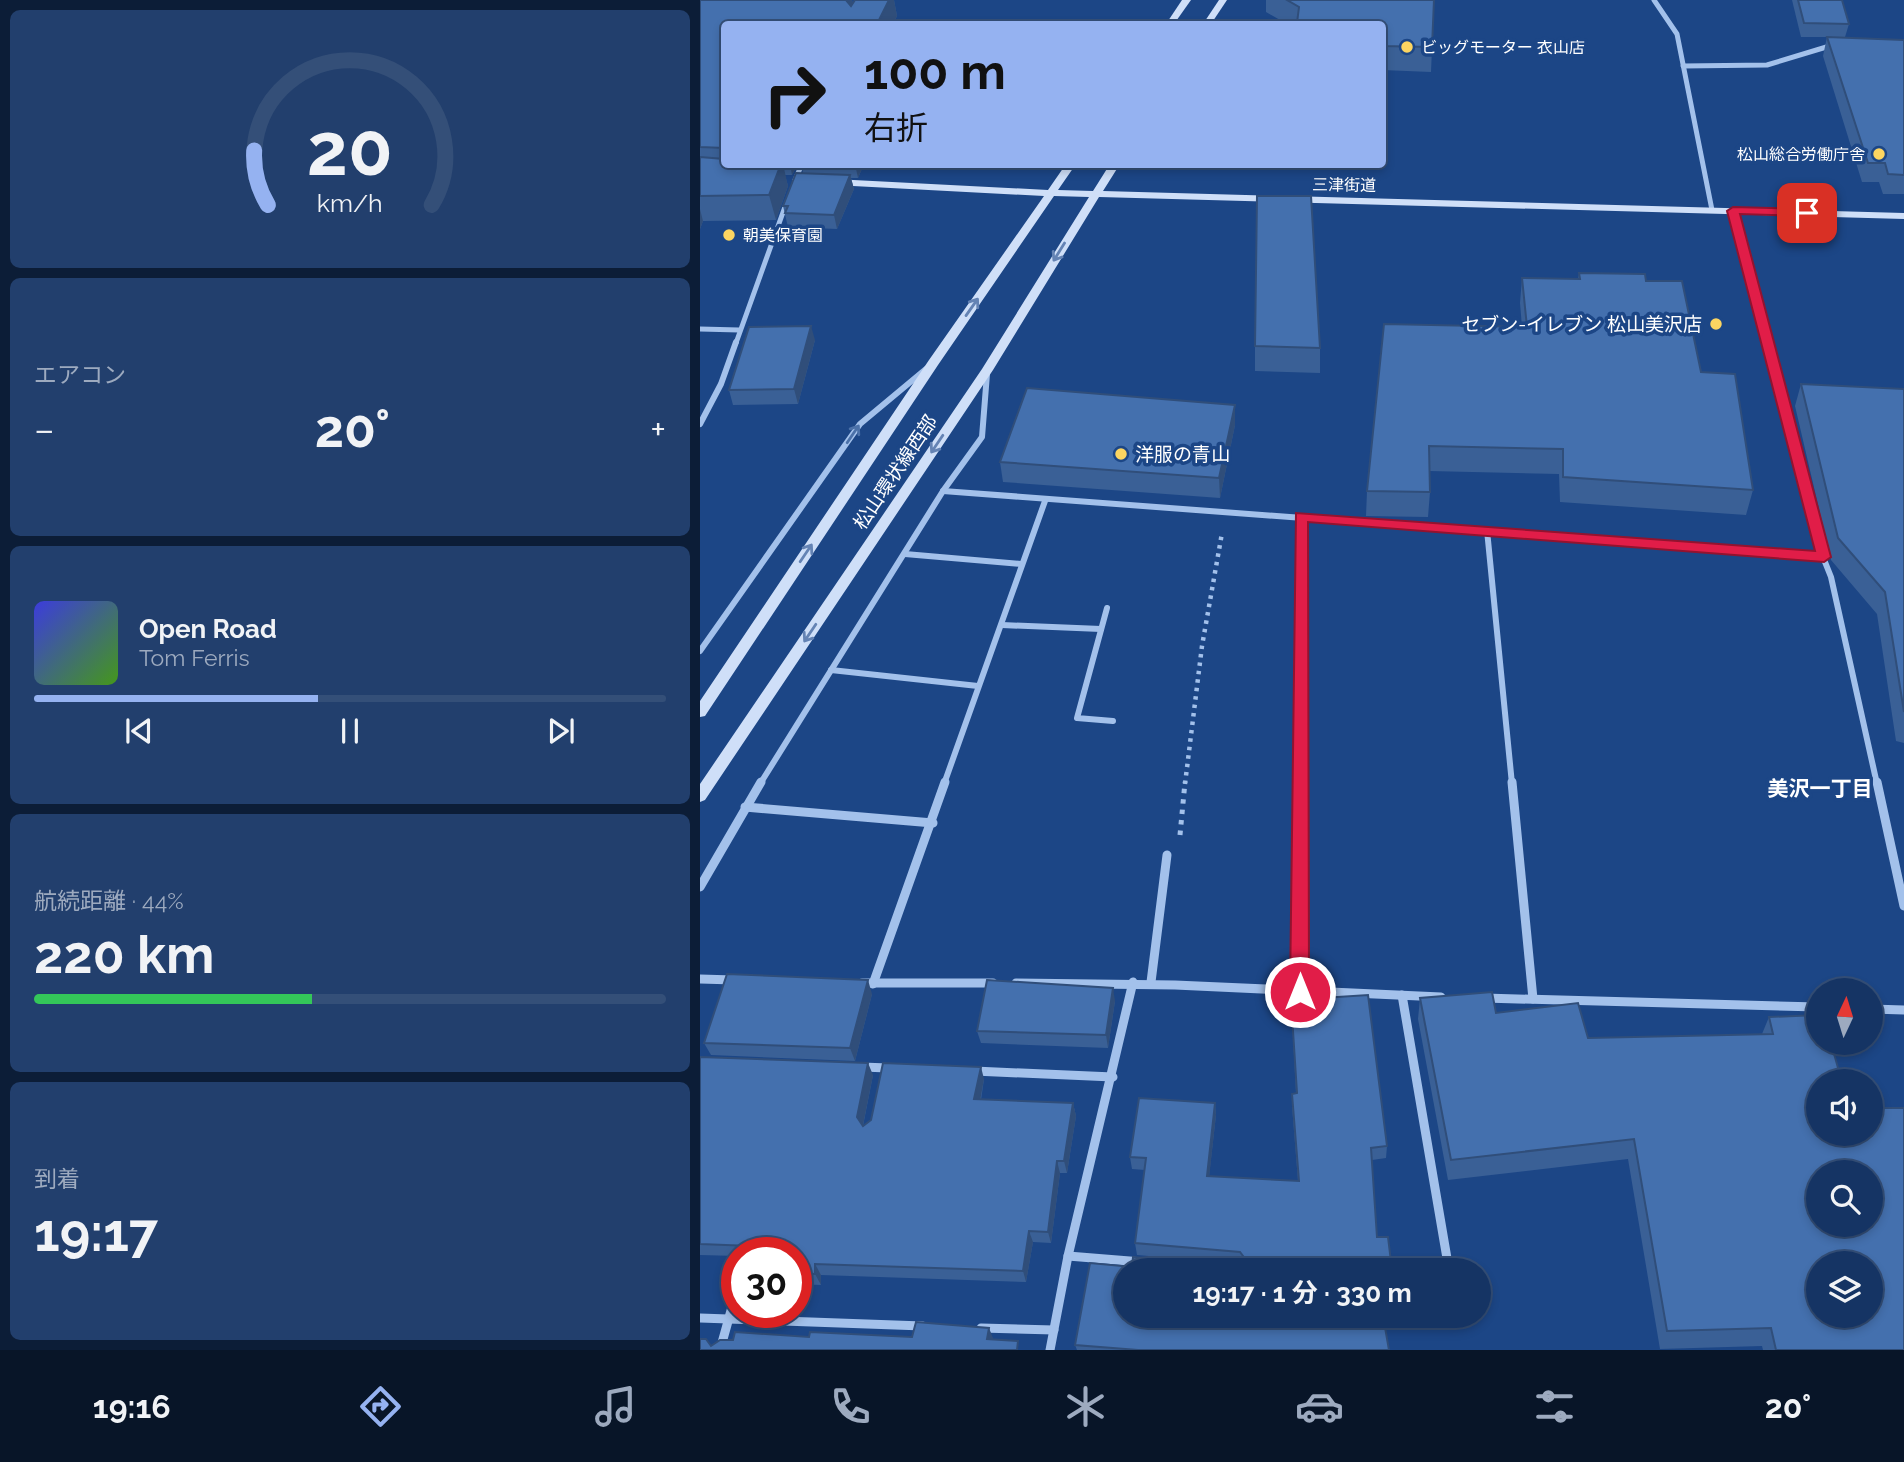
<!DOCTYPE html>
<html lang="ja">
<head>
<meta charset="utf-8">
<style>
  body { margin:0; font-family:Raleway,"Noto Sans JP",sans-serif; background:#223f6d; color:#f1f3f6; height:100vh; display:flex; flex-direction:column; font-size:26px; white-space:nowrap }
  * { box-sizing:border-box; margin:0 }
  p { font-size:23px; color:#9daabf }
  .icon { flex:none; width:38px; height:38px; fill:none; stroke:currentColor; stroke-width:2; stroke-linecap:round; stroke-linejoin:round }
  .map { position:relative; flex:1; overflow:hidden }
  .details { display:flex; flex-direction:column; gap:10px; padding:10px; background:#0c1d37; width:700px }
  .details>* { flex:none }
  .top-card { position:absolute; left:21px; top:21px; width:665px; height:147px; border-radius:7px; box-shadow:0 4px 10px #0003,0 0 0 2px #344f78; background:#95b2f1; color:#111; overflow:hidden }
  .needle { width:46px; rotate:4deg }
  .controls { position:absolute; left:1106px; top:978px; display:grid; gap:14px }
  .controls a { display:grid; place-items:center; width:77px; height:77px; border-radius:50%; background:#153464; box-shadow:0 4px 10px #0003,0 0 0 2px #344f78; font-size:35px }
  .speed { position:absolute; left:21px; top:1237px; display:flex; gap:14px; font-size:35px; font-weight:700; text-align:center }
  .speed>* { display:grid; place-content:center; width:91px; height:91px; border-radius:50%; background:#153464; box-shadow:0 4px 10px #0003,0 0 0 2px #344f78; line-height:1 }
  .speed .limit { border:10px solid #d22; background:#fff; color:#111 }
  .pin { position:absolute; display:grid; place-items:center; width:60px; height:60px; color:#fff; margin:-30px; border-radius:14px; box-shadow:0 4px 10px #0006 }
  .me { position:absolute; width:77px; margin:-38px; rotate:0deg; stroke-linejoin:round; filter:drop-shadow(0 0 5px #0008) }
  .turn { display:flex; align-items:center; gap:24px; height:147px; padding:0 28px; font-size:32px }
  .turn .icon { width:91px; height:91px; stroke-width:2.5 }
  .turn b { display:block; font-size:49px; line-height:60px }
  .big { font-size:52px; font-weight:700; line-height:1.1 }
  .details .card { flex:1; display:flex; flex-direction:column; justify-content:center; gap:10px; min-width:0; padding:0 24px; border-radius:10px; background:#223f6d }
  .details .dial { align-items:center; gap:0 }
  .dial svg { height:182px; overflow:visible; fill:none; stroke:#344f78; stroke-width:7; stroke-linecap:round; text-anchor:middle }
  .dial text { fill:#f1f3f6; stroke:none }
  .song { display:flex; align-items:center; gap:21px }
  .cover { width:84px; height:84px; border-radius:10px; background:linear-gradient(135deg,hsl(240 70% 55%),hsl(100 70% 35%)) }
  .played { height:7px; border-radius:4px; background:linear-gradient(90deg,#95b2f1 45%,#344f78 45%) }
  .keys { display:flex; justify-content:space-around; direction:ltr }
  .heat { display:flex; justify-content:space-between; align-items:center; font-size:38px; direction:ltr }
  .charge { height:10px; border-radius:5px; background:linear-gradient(90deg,#34c759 44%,#344f78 0) }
  .trip { position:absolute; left:413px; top:1258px; width:378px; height:70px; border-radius:35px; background:#153464; box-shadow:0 4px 10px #0003,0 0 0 2px #344f78; font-weight:700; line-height:70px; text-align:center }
  .menu { display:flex; height:112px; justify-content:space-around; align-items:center; background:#081528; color:#9daabf }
  .menu .icon { width:49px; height:49px }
  .menu .on { color:#95b2f1 }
  .menu b { font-size:32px; color:#f1f3f6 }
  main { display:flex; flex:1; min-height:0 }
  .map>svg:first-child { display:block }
</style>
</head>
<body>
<main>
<section class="details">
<div class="card dial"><svg viewBox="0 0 100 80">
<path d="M14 69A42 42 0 1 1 86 69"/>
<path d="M14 69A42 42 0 0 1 8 45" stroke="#95b2f1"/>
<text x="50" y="56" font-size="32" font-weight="700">20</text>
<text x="50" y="72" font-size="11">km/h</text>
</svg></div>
<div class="card"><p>エアコン</p>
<div class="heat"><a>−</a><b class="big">20°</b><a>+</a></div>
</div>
<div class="card">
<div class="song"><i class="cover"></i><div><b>Open Road</b><p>Tom Ferris</p></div></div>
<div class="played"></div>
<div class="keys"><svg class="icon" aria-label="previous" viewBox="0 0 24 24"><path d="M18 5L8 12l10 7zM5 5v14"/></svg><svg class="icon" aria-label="pause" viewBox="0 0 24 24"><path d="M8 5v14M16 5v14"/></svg><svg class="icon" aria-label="next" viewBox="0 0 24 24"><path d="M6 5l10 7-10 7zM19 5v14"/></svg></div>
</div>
<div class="card"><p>航続距離 · 44%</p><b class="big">220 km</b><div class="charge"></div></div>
<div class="card"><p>到着</p><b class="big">19:17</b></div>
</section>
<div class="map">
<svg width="1204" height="1350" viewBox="0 0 1204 1350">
  <rect width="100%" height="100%" fill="#1c4686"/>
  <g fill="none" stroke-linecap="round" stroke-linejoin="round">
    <path stroke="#a3c1eb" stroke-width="4.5" stroke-dasharray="3.5 5" stroke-linecap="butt" d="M485,784L502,646L522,533"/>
    <path stroke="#a3c1eb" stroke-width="5" stroke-dasharray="4.5 6" stroke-linecap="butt" d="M480,835L485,782"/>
    <g stroke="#a3c1eb" stroke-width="5">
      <path d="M954,0L977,34L1012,210"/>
      <path d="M983,66L1067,65L1133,45"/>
      <path d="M95,180L102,164"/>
      <path d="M1033,211L1067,343"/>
      <path d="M0,329L39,330"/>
      <path d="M36,343L86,204"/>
    </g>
    <g stroke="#a3c1eb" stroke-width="6">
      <path d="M1067,342L1123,557L1131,577L1177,784"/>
      <path d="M0,424L21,384L36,342"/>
      <path d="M243,491L1123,557"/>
      <path d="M787,530L812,784"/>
      <path d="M205,554L321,564"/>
      <path d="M407,608L377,718L413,721"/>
      <path d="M302,625L401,629"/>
      <path d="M0,651L160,424L226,369"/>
      <path d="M131,670L278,686"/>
      <path d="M60,784L243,491L282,437L287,374"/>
      <path d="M244,784L345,501"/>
      <path d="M600,784L601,516"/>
    </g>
    <g stroke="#a3c1eb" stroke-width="9">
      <path d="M812,782L833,999"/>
      <path d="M1177,782L1204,906"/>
      <path d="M45,807L233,823"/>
      <path d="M0,887L61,782"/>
      <path d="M0,979L34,980"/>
      <path d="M451,982L467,855"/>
      <path d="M162,983H293"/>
      <path d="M316,983L475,985L741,997"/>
      <path d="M173,984L245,782"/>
      <path d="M600,992V782"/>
      <path d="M702,995L749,1270"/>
      <path d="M784,998L1118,1007"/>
      <path d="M1171,1009L1204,1010"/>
      <path d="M162,1067L188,1068"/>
      <path d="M274,1071L413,1077"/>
      <path d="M368,1256L442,1262"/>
      <path d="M696,1269L748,1263"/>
      <path d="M0,1318L223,1326"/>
      <path d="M281,1328L354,1330"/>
      <path d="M20,1350L37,1289"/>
      <path d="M350,1350L368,1256L433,982"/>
    </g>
    <g fill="#cfdff8" fill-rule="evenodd">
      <path d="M482,0H491L474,24H466Z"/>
      <path d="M519,0H527L511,24H503Z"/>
      <path d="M366,164H376L358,190L393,191L410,164H420L403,191L1204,213V219L399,197L293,370L5,800L0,802V784L282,369L389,197L354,196L238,365L5,716L0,717V701L229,360L344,196L134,185L129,182L134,179L348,190Z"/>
    </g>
  </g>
  <g fill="#3a6096">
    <path d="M0,0H152L153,4L155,0H194L197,16L193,24H24V164H98L92,175H85L88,186L76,220L3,221L0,229Z"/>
    <path d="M566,0H734L731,72L682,70V24H587L566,12Z"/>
    <path d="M1092,0H1142L1149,24L1145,37H1101Z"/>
    <path d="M1127,37L1204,40V194H1183L1179,182H1162L1123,56Z"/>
    <path d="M101,164H164L158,178H151L154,189L137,229L88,227L83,206L103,173Z"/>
    <path d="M879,273L946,281L1001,372L1053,490L1046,515L860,502L859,474L729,471L730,492L728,517L666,516L667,491L822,327L820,303L822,278L878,279Z"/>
    <path d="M115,340L98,404L33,405L29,390Z"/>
    <path d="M555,346L620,348V373L555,371Z"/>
    <path d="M1101,384L1204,389V743L1196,741L1177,614L1131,560L1095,406Z"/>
    <path d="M535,425L520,498L303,482L300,462Z"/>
    <path d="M172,994L155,1061L11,1055L4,1043Z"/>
    <path d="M668,995L687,1146L686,1158L672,1160L677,1237H688L692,1270H425V1316H683L689,1350H377L375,1345L390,1263L432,1267L433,1257L539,1266L541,1264L437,1255L435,1243L445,1170L432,1169L430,1157L439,1098L515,1103L516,1115L509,1176L598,1181L592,1106V1094L596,1093L591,1000Z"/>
    <path d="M720,998L796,1013L888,1038L1062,1034L1069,1017L1204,1350H1063L1062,1346L960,1349L928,1159L748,1180L718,1019Z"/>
    <path d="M415,1001L408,1048L281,1043L277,1031Z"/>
    <path d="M0,1057L173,1075L163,1126L284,1079L281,1100L373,1103L376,1116L367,1173H360L351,1243L333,1242L326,1282L121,1275V1285L96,1284V1253H37V1256L0,1255Z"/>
  </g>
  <g fill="#304e7a">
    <path d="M140,0H152L155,14Z"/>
    <path d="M189,0H194L197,16L193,24H177Z"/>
    <path d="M81,164H83L88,186L76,220L69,195Z"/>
    <path d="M90,164H98L92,175Z"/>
    <path d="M155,164H164L158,178Z"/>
    <path d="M150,175L154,189L137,229L134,215Z"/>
    <path d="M0,209L3,221L0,229Z"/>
    <path d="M111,326L115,340L98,404L94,389Z"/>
    <path d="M535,405V425L520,498L519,478Z"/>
    <path d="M168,980L172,994L155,1061L150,1048Z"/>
    <path d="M413,988L415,1001L408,1048L406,1035Z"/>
    <path d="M168,1063L173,1075L162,1130L157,1117Z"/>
    <path d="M281,1067L284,1079L278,1112L274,1099Z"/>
    <path d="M373,1103L376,1116L367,1173L364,1161Z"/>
    <path d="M515,1103L516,1115L508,1188L507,1176Z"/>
    <path d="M357,1161L360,1173L351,1243L348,1232Z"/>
    <path d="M329,1231L333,1242L326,1282L323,1271Z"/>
    <path d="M115,1264L121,1275V1285L115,1274Z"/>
    <path d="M289,1328L293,1338L291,1350L287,1339Z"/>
  </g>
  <g fill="#4470ae" stroke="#304e7a" stroke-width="2" fill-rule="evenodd">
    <path d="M0,0H146L151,6L155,0H189L177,24H199H24V148L0,147Z"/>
    <path d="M587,0H734L732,47L682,46V24H600L597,23L599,7Z"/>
    <path d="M1098,0H1142L1149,24L1104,23Z"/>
    <path d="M1127,37L1204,40V175L1188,174L1185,163H1168Z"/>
    <path d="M0,157L24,159V164H81L69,195L0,196Z"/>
    <path d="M96,173L150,175L134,215L85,213L88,206H83Z"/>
    <path d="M557,196H611L620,348L555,346Z"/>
    <path d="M879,273L945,274L946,281H982L1001,372L1035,374L1053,490L863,477V449L729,446L730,492L667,491L684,324L827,327L822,278L880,279Z"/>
    <path d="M111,326L94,389L29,390L49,327Z"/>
    <path d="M1101,384L1204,389V712L1185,592L1138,538Z"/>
    <path d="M327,388L535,405L519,478L300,462Z"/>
    <path d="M27,974L168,980L150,1048L4,1043Z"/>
    <path d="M287,980L413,988L406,1035L277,1031Z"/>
    <path d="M792,992L796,1013L878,1003L888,1038L1073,1034L1069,1017L1118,1015V1043H1131L1142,1082H1118V1134H1171V1108H1204V1350H1076L1071,1328L967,1331L934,1139L751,1160L720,998ZM1118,1172H1171V1225H1118ZM1118,1264H1171V1316H1118Z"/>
    <path d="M668,995L687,1146L671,1148L677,1237H688L692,1270H425V1316H683L689,1350H438L375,1345L390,1263L432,1267L433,1257L539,1266L546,1260L540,1252L435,1243L446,1158L430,1157L439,1098L515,1103L507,1176L599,1181L592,1094L597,1093L591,1000Z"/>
    <path d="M0,1057L168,1063L157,1117L163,1126L171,1120L183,1063L281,1067L274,1099L373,1103L364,1161H357L348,1232L329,1231L323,1271L115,1264V1274L96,1273V1253H75L77,1247L0,1244Z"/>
    <path d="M216,1322L289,1328L287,1339L318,1341L317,1350H0V1339H6L11,1346L20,1340H33L35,1332L109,1337L110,1332L212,1337Z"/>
  </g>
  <defs><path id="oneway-shaft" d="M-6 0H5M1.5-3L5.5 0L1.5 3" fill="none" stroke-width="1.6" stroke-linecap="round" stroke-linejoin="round" transform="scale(1.75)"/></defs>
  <g stroke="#6483b4">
    <use href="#oneway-shaft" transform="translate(359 252) rotate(122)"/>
    <use href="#oneway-shaft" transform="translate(272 307) rotate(-55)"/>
    <use href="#oneway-shaft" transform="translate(237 444) rotate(124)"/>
    <use href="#oneway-shaft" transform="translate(106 553) rotate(-56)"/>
    <use href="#oneway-shaft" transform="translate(110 633) rotate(124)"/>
  </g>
  <use stroke="#4b71a9" href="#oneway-shaft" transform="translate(153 434) rotate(-56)"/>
  <path fill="#e11d48" stroke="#92132f" stroke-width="2" d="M1033,207L1107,209L1113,213L1107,216L1040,214L1131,557L1124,562L608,522L609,992L606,998H593L590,992L596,513L1115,551L1027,211Z"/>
  <g fill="#fcd561" stroke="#1c4686" stroke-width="2.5">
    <circle cx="707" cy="47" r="7"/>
    <circle cx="1179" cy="154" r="7"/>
    <circle cx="29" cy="235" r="7"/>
    <circle cx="1016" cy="324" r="7"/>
    <circle cx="421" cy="454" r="7"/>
  </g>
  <g text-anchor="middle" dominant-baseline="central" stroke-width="7" stroke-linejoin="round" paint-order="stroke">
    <g font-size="16" fill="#fff" stroke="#1c4686" text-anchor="start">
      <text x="721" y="47">ビッグモーター 衣山店</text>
      <text x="1165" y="154" text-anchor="end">松山総合労働庁舎</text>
      <text x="43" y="235">朝美保育園</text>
    </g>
    <g font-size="16" fill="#fff" stroke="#1c4686">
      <text transform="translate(644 185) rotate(1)">三津街道</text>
    </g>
    <g font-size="19" fill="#fff" stroke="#1c4686" text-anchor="end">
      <text x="1002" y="324">セブン-イレブン 松山美沢店</text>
      <text x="435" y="454" text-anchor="start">洋服の青山</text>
    </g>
    <g font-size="19" fill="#fff" stroke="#1c4686">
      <text transform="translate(195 472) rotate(-56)">松山環状線西部</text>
    </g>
    <g font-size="21" font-weight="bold" fill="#fff" stroke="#1c4686">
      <text x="1120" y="788">美沢一丁目</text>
    </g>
  </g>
</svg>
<div class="controls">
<a><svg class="needle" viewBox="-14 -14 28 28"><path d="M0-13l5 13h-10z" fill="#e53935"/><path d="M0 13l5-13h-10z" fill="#9daabf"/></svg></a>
<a><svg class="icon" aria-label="sound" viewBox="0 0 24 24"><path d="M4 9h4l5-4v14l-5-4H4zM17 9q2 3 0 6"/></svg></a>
<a><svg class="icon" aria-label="search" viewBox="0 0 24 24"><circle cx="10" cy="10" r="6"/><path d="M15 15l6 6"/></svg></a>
<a><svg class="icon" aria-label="layers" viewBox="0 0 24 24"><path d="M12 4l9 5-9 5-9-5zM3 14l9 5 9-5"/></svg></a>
</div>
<div class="speed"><div class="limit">30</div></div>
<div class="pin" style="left:1107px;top:213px;background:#d93025"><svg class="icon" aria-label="arrive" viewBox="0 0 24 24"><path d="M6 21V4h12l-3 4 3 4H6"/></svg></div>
<svg class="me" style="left:600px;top:992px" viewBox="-20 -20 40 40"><circle r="17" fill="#e11d48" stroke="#fff" stroke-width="3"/><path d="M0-11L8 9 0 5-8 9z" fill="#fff"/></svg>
<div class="trip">19:17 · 1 分 · 330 m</div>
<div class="top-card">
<div class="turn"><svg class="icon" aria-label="right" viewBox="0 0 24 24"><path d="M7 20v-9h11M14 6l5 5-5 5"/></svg><div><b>100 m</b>右折</div></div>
</div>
</div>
</main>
<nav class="menu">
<b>19:16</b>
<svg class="icon on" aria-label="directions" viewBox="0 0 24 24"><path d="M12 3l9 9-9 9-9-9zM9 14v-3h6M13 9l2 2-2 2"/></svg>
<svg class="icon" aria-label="music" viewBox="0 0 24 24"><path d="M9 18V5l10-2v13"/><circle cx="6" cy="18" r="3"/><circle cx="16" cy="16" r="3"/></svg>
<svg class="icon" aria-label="phone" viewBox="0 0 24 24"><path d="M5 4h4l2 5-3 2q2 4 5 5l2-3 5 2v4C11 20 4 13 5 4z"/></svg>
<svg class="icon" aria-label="climate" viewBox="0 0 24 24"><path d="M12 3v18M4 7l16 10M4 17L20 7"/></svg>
<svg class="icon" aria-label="car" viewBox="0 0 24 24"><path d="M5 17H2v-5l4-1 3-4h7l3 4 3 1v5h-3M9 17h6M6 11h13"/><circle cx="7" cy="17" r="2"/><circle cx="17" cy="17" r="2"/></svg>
<svg class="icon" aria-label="filters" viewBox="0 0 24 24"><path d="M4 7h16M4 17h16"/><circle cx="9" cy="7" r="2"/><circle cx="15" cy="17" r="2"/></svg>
<b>20°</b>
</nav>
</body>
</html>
